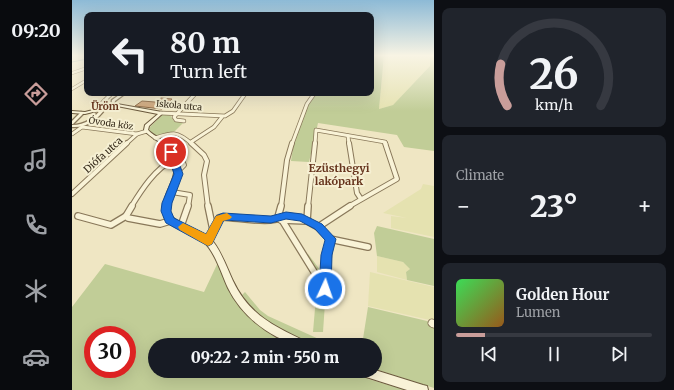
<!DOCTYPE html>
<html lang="en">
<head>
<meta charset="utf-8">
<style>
  body { margin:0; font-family:Merriweather,serif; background:#20242c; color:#f1f3f6; height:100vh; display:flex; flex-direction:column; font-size:15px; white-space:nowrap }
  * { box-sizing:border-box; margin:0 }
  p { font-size:13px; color:#9ea1a6 }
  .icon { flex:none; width:22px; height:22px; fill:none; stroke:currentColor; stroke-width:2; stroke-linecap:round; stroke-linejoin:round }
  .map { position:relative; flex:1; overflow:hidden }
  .sheet { display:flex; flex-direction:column; gap:8px; padding:8px; background:#0d0f14; width:240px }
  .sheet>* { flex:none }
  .banner { position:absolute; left:12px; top:12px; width:290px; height:84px; border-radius:8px; box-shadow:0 4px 16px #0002; background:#171b24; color:#f1f3f6; overflow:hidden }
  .speed { position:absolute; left:12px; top:326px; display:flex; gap:8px; font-size:20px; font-weight:700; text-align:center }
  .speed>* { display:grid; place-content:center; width:52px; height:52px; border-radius:50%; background:#171b24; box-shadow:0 4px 16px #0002; line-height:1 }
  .speed .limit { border:6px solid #d22; background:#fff; color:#111 }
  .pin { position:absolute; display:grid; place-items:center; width:34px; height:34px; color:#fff; margin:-17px; border:2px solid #fff; border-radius:50%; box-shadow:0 1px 4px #0007 }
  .me { position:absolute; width:44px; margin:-22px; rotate:3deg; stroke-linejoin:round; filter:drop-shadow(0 0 3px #0008) }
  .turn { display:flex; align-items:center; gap:14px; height:84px; padding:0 20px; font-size:18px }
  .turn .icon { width:52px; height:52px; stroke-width:2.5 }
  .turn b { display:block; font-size:28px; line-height:34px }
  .big { font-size:30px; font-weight:800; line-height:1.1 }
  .sheet .card { flex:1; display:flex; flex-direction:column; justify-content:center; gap:6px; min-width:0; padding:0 14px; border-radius:8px; background:#20242c }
  .sheet .dial { align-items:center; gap:0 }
  .dial svg { height:104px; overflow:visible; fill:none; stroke:#363941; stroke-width:7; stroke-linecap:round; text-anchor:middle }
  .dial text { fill:#f1f3f6; stroke:none }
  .song { display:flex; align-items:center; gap:12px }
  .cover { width:48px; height:48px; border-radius:6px; background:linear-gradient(135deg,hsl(130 70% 55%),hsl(30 70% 35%)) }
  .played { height:4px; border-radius:2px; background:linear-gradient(90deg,#c99d9a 15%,#363941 15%) }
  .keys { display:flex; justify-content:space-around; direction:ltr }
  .heat { display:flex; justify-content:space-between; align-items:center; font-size:22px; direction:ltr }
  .trip { position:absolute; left:76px; top:338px; width:234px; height:40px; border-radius:20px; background:#171b24; box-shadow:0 4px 16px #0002; font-weight:800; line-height:40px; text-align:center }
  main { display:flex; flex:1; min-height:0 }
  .menu { display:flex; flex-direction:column; width:72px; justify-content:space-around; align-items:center; background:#090b0e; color:#9ea1a6 }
  .menu .icon { width:28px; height:28px }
  .menu .active { color:#c99d9a }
  .menu b { font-size:18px; color:#f1f3f6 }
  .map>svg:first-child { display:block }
</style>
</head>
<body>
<main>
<nav class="menu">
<b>09:20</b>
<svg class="icon active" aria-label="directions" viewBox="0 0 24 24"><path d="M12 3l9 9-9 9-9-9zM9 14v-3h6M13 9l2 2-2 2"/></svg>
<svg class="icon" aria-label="music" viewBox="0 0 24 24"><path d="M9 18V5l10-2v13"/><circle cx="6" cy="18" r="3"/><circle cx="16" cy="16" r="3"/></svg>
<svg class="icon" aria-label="phone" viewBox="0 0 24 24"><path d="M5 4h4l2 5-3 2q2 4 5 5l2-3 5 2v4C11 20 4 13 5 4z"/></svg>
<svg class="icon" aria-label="climate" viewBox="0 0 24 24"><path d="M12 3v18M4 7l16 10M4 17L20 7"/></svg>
<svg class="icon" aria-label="car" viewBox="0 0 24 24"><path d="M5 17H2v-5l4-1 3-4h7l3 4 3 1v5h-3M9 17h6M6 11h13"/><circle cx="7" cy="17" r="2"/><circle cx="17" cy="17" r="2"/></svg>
</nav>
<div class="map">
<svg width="362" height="390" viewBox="0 0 362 390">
  <rect width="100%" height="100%" fill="#efe6c3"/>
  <g fill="#e5e2b0">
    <path d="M312,56H358V66L321,105L307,109Z"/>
    <path d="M351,184L362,186V237L319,228V216L335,218L311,213L349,189Z"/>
    <path d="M305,256L331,262L338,269L334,272L335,280L305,272Z"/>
    <path d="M298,272L362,287V321L296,306Z"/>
  </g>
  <g fill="#c1cd97" fill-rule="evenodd">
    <path d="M299,56H312L307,109L321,105L358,66V56H362V151L332,147L325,135L246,123L237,162L219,161C223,138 227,110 245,93H299Z"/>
    <path d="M91,114L98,115L102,121L111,123L103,131L85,136L78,132L77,128Z"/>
    <path d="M305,226L362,239V286L335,280L334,272L338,269L331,262L305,256L302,233Z"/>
    <path d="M236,254C245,266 264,287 253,303L251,332H241L245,285L229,256Z"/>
    <path d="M149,256L175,306L180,308L170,295L173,292L188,310L196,316L260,345H83V371H291L296,379L334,390H0V307L33,264L132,292ZM21,335H55V369H21Z"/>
    <path d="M296,307L355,321L362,326V388L303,369V345H290Z"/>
  </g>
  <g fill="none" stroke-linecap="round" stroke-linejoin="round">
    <path stroke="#6c908b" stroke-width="1" d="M0,62L15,59"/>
  </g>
  <path fill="#cea579" stroke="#89643f" d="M89,98L100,99L90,109L63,106L70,101L83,102Z"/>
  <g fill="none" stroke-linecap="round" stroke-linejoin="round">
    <defs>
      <g id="minor-far4">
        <path d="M0,73L15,68"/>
        <path d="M0,89L15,80"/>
        <path d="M38,95L40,93"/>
        <path d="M122,95L124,93"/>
        <path d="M172,95L174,93"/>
        <path d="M241,95L243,93"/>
      </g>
      <g id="minor-far3">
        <path d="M22,111L39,94"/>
        <path d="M89,113L153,116L161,111L173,94"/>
        <path d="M112,121L104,120L102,117L123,94"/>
        <path d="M0,134L10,127L65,134"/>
        <path d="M276,136L277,144"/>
        <path d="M83,138C102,132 105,131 120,144"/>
        <path d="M119,142L142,127L150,117"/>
        <path d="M54,144L65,134L75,131"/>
        <path d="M220,144L235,104L242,94"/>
        <path d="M243,144L244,130L313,142L314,144"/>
      </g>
      <g id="minor-far2">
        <path d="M119,143L132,155L135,161L132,175L136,207"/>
        <path d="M277,143L285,193L289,199"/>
        <path d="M102,157L110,161L112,165L107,170"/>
        <path d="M100,192L118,195L116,207"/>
        <path d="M0,194L55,143"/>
        <path d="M59,207C70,189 83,169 102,159"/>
        <path d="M209,207L215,160L220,143"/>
        <path d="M236,207L243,143"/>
        <path d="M276,207L325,179L313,143"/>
      </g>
      <g id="minor-far1">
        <path d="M60,206L54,216L56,218L88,224L98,221"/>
        <path d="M136,206L141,230"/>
        <path d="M6,216L39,225L54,216"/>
        <path d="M206,217L209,206"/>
        <path d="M209,220L235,221"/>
        <path d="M210,220L252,288"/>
        <path d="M235,221L246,227L278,206"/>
        <path d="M235,221L236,206"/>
        <path d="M109,226L116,206"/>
        <path d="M246,227L258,239L253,288"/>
        <path d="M258,239L296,247"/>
        <path d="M136,241L147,218L151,217C166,218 183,221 198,220C212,219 221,213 235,221"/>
      </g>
      <g id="minor">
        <path d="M252,287L253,289"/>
        <path d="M252,298L253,287"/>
        <path d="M360,323L362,324"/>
      </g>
      <g id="tertiary">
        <path d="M50,93H54L43,101L41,107H39L40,100Z"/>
        <path d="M31,107L34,108C25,120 15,128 0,127V125C14,125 22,118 31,107Z"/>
        <path d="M9,112L12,113L1,124H0V121Z"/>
      </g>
      <g id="secondary">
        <path d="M45,104L90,112V114L77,126L76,130C83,137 93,140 98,147C120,174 96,188 98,215C109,227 126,228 138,238C148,248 155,268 161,281C177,315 203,327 235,342L237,345C232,345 226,346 221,345C216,343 210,339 205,337C183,325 167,310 156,288C150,275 143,252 132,242C123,233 96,228 92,216C92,216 92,211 92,210C90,186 114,177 95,149C89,141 78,138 72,130L73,125L86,114L45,106L13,114L0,113V111L13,112Z"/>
        <path d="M303,370L351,385L355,386L356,390H335L291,376L288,374L286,371H303Z"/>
      </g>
    </defs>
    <use href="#minor-far4" stroke="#89785a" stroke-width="3.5"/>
    <use href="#minor-far3" stroke="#89785a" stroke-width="4.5"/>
    <use href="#minor-far2" stroke="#89785a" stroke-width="6"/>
    <use href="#minor-far1" stroke="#89785a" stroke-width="8"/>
    <use href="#minor" stroke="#89785a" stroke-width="9"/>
    <use href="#tertiary" stroke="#89785a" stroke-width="2.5"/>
    <use href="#secondary" stroke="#6b593d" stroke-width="2"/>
    <use href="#minor-far4" stroke="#f9f3d7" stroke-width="2.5"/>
    <use href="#minor-far3" stroke="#f9f3d7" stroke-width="3"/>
    <use href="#minor-far2" stroke="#f9f3d7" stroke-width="4"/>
    <use href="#minor-far1" stroke="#f9f3d7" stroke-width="5.5"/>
    <use href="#minor" stroke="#f9f3d7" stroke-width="7"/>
    <use href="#tertiary" fill="#f9f3d7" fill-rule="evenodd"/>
    <use href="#secondary" fill="#f9f3d7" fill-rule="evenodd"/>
  </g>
  <linearGradient id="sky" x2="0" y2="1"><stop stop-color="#8dbad6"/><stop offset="0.5" stop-color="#f8f4e4"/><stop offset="1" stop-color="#f8f4e4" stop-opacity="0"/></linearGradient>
  <rect width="362" height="111" fill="url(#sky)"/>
  <path fill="#1a73e8" stroke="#114b97" d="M99,149L103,152L111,174L100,203L99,211L102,218L134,234L144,216L151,213L199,216L214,212L230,214L250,224L264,239L260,255L259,289L258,293L253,295L249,293L247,289L249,255L253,240L243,229L228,221L214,219L199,223L152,220L140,244L136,246L94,223L93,221L89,211L90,203L102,174L95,152Z"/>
  <path fill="#f59e0b" d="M155,213L160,217L158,219L151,221L140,244L136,246L108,230L106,227L111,223L134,234L144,216Z"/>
  <g text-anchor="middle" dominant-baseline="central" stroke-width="4" stroke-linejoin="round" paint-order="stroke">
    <g font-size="9" fill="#392e1e" stroke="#f6f0d3">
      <text transform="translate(107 105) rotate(5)">Iskola utca</text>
      <text transform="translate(39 123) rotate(8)">Óvoda köz</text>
    </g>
    <g font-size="10" font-weight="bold" fill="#66341d" stroke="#f6f0d3">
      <text x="33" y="106">Üröm</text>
    </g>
    <g font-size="10" fill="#392e1e" stroke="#f6f0d3">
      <text transform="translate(31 155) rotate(-42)">Diófa utca</text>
    </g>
    <g font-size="11" font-weight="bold" fill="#66341d" stroke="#f6f0d3">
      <text x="267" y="168">Ezüsthegyi<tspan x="267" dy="13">lakópark</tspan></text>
    </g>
  </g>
</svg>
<div class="speed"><div class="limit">30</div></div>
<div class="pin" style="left:99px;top:152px;background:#d93025"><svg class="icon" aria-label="arrive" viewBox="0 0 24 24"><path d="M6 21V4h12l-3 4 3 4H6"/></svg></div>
<svg class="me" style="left:253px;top:289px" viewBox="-20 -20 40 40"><circle r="17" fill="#1a73e8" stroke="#fff" stroke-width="3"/><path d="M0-11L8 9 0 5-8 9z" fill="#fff"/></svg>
<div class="trip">09:22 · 2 min · 550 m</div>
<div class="banner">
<div class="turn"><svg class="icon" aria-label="left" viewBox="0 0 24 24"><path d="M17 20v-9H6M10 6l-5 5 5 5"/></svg><div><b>80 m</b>Turn left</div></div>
</div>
</div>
<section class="sheet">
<div class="card dial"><svg viewBox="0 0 100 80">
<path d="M14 69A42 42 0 1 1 86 69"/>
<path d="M14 69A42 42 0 0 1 9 37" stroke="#c99d9a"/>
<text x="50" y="56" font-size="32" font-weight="700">26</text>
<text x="50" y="72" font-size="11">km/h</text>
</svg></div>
<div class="card"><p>Climate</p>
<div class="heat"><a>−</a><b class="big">23°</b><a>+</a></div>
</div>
<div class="card">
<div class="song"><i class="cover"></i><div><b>Golden Hour</b><p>Lumen</p></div></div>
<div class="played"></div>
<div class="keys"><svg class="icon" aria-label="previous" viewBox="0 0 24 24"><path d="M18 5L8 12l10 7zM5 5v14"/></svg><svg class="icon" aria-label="pause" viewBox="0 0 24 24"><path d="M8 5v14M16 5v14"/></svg><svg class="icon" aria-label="next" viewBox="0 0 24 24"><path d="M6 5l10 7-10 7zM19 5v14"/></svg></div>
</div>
</section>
</main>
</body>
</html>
